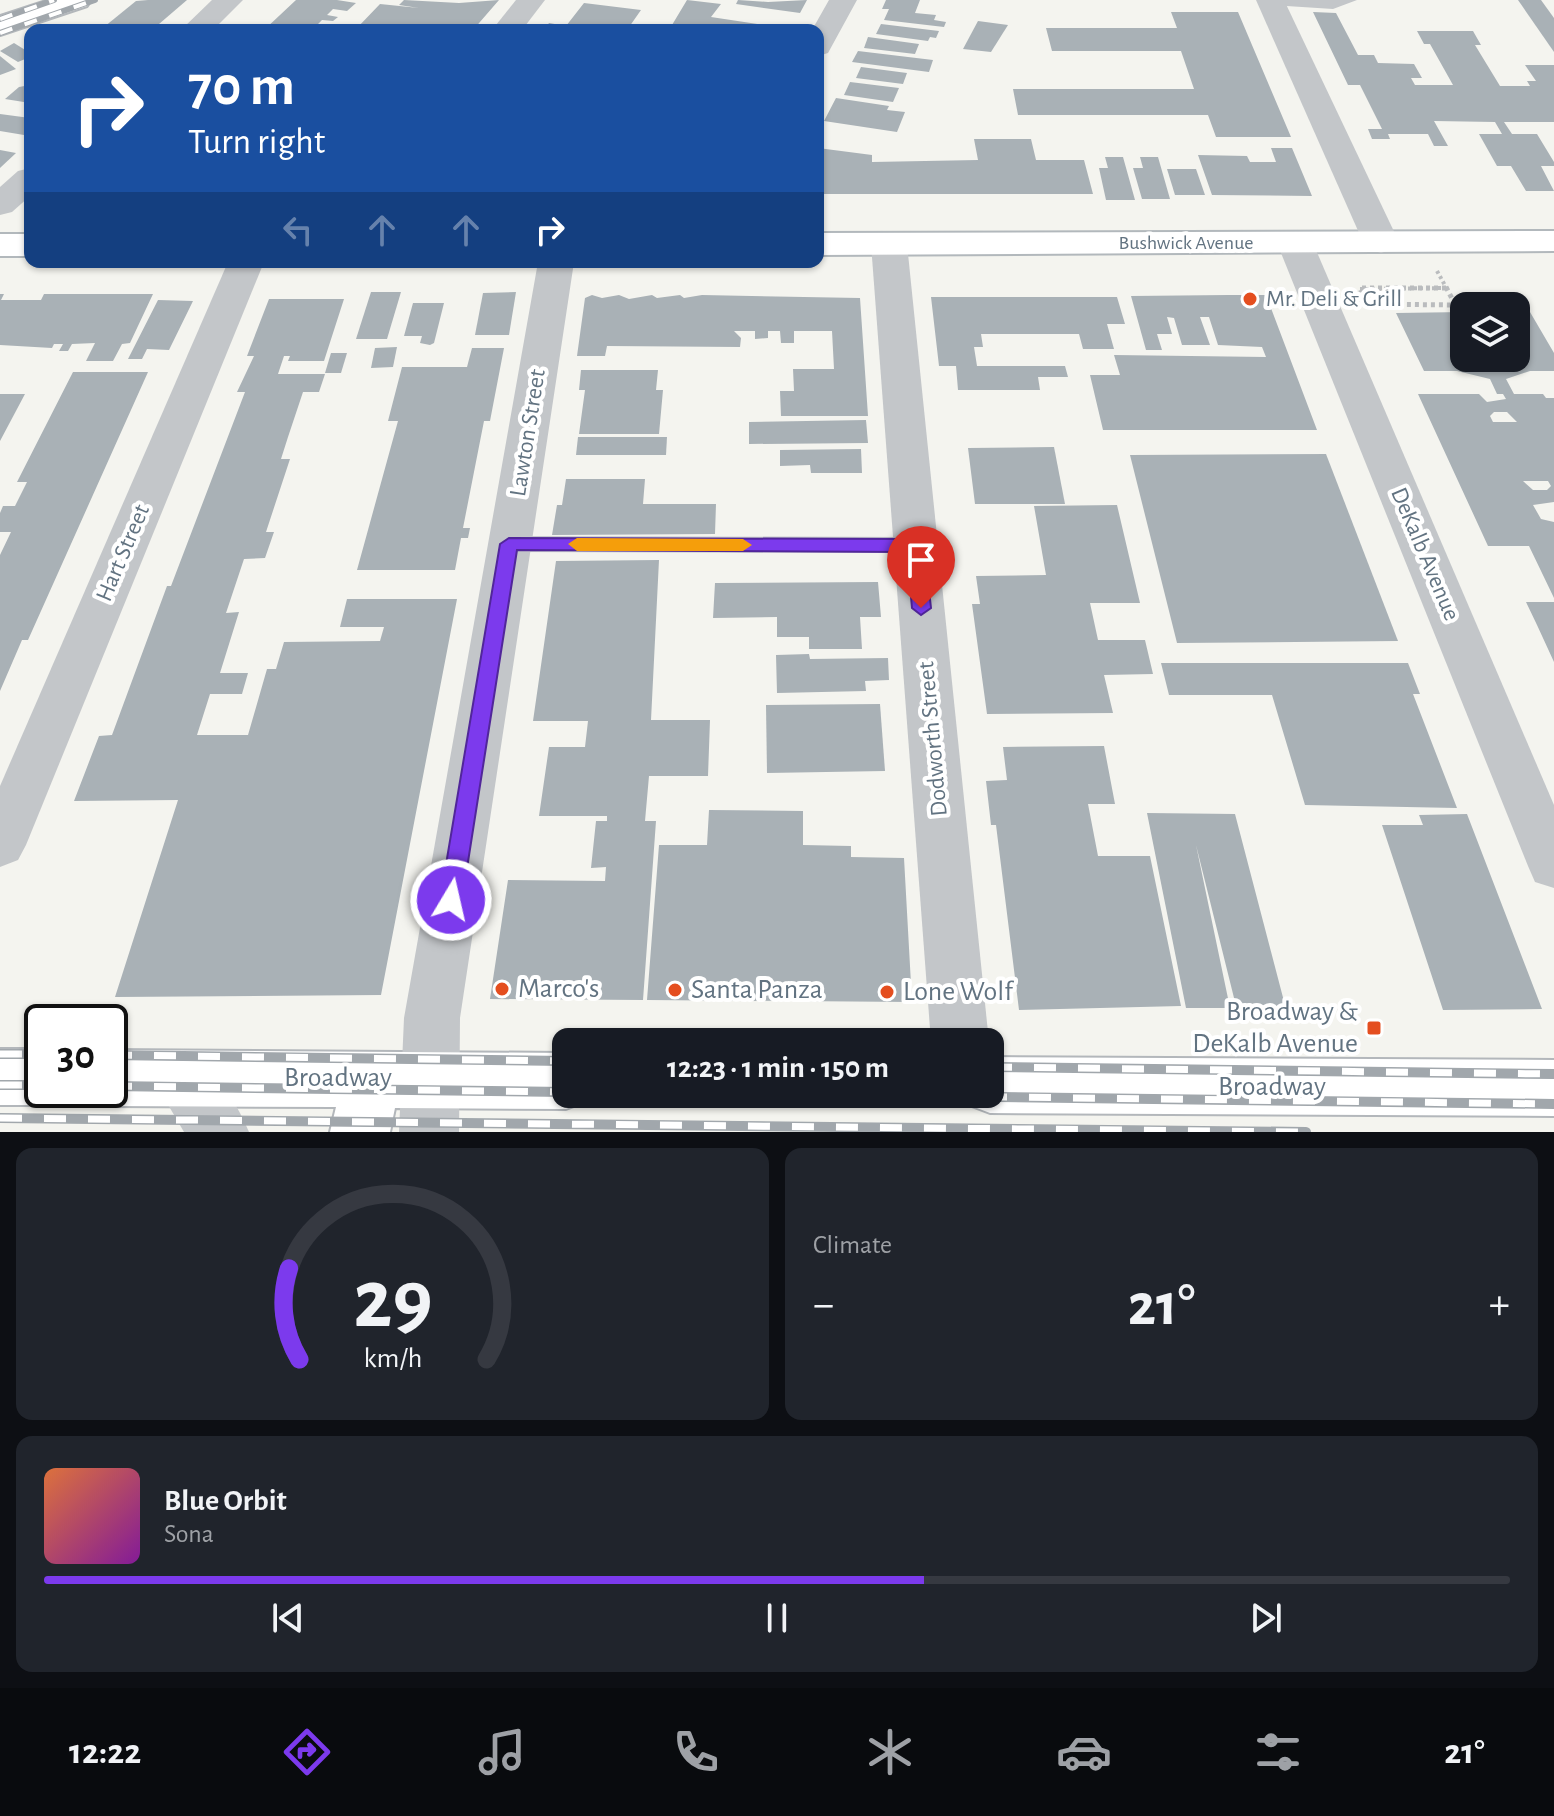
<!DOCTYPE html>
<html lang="en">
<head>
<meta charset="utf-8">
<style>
  body { margin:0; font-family:"Alegreya Sans",sans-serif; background:#20242c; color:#f1f3f6; height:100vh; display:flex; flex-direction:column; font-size:30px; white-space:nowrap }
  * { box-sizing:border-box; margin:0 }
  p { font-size:26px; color:#9ea1a6 }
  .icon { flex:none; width:44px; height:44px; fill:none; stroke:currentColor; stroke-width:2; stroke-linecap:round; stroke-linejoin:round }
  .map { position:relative; height:1132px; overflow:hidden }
  .side { display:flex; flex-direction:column; gap:16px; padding:16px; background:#0d0f14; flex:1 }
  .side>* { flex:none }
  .hud { position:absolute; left:24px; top:24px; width:800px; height:244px; border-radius:16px; box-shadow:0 2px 6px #0004; background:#1a4fa0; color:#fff; overflow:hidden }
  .tools { position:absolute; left:1450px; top:292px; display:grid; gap:16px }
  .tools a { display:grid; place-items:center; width:80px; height:80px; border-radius:16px; background:#171b24; box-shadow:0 2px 6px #0004; font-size:40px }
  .speed { position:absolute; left:24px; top:1004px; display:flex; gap:16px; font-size:40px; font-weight:700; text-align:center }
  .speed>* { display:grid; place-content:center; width:104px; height:104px; border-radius:50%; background:#171b24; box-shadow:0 2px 6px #0004; line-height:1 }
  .speed .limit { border:4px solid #111; border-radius:12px; background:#fff; color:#111 }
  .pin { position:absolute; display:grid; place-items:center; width:68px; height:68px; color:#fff; margin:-82px -34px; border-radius:50% 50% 50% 0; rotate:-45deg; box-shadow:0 0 8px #0007 }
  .pin .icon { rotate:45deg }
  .me { position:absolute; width:88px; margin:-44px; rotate:9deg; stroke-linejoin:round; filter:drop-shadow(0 0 6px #0008) }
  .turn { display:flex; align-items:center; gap:28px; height:168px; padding:0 32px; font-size:36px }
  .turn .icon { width:104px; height:104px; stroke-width:2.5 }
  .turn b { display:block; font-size:56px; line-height:68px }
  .lanes { display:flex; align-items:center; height:76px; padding:0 32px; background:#0003; justify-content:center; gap:40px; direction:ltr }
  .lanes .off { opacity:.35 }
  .big { font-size:60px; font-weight:700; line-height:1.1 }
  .side .tile { flex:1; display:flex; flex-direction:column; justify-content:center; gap:12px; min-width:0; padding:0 28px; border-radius:16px; background:#20242c }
  .side .dial { align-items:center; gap:0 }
  .dial svg { height:208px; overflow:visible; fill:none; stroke:#363941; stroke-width:7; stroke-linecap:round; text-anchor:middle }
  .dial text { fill:#f1f3f6; stroke:none }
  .song { display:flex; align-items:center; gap:24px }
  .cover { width:96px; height:96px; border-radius:12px; background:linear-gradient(135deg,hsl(20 70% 55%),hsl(290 70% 35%)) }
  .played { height:8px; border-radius:4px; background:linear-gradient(90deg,#7c3aed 60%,#363941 60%) }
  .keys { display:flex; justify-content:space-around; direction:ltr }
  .heat { display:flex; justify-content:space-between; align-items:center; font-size:44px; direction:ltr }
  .side .tiles { flex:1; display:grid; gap:16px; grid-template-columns:1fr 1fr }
  .tile:last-child { grid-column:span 2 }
  .trip { position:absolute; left:552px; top:1028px; width:452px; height:80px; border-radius:16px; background:#171b24; box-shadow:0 2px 6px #0004; font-weight:700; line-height:80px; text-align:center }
  .dock { display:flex; height:128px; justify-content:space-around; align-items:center; background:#090b0e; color:#9ea1a6 }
  .dock .icon { width:56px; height:56px }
  .dock .active { color:#7c3aed }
  .dock b { font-size:36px; color:#f1f3f6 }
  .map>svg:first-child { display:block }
</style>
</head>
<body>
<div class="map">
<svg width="1554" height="1132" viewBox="0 0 1554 1132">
  <rect width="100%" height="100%" fill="#f4f4ef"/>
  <g fill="#a9b1b6" fill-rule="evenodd">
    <path d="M148,0H187L152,30L104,27L136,1Z"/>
    <path d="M296,0H337L356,3L347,11L333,9L327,15L338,17L333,21L322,20L312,30H264Z"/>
    <path d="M404,0L459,3L499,0L473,30L356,29L380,4L419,8L399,5Z"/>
    <path d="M687,0L721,4L711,17L796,30H669Z"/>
    <path d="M738,0L768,2L807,0L800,13L736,4Z"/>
    <path d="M886,0H920L915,13L936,15L934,20L946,22L944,27L884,20L889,9H882Z"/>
    <path d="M1518,0H1541L1554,18V52Z"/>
    <path d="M584,3L641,10L627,30L546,27L549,23L566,26Z"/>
    <path d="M1171,12H1238L1291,137H1216L1208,115H1018L1013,89H1194L1181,51H1052L1046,28H1177Z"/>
    <path d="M1313,12L1336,13L1358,55H1374L1378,63L1414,64L1422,78H1411L1415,85H1453L1430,44H1424L1417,31H1473L1481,45H1475L1500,86H1530L1527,81H1536L1525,65H1554V122H1504L1512,134H1537L1554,162V166H1541L1554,191H1526L1511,166H1497L1479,134H1502L1495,122L1434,121L1448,146H1434L1428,134H1388L1390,139H1372L1368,129H1382L1360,85H1348Z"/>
    <path d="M978,21L1008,25L991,52L963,49Z"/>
    <path d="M881,24L939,31L936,38L930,37L928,41L876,34Z"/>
    <path d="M868,37L919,44L915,54L864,48Z"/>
    <path d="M14,43L30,53V57L18,62L0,51Z"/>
    <path d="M858,51L933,60L929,72L852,62Z"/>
    <path d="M0,56L16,69L0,75Z"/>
    <path d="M861,67L907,73L903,84L856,78Z"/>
    <path d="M850,82L899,88L893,102L844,95Z"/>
    <path d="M30,85V103L5,99L19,87Z"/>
    <path d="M836,98L889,106L887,110L905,112L897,132L824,121Z"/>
    <path d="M0,114L30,118V136L0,131Z"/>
    <path d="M974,139H1031L1036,160H1084L1093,194H818V148L872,155V162L978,160Z"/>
    <path d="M1271,148H1292L1312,196L1212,195L1198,155L1247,156L1250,162H1276Z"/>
    <path d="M0,150L16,153L0,168Z"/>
    <path d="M1105,157H1123L1135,200H1106L1099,168H1108Z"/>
    <path d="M1140,157H1158L1170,199H1142L1133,168H1143Z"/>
    <path d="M1167,169H1196L1205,195H1175Z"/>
    <path d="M371,292H401L387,339H356Z"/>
    <path d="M516,292L509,335H475L483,293Z"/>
    <path d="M0,294H4L1,300H41L44,294H153L130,343L122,344L113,361H86L95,343L72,344L68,351H59L63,344H54L52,348L0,345Z"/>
    <path d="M592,295L602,298L619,295L629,299L652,295L657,298L680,295L684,298L702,295L860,298L868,416H781L780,391H794L793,369H834L832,331H794V343H781L780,331H768V338L755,339V331H734L741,338L740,347L607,346L605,356H577L585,298Z"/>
    <path d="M1228,295H1266L1317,430H1103L1090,375H1120L1114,355L1266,357L1262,347L1218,345L1209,317H1200L1210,345H1182L1174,318L1167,317L1172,334H1157L1162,350H1146L1131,296Z"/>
    <path d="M931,297H1117L1125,324H1107L1114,349H1083L1079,334H981L983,347H974L977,366H1065L1068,377H1038L1040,390H958L956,366H939Z"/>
    <path d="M269,299H344L324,361H288L290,356H284L278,374H325L319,392H303L288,437L281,459H290L266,532H274L265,558L244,559L226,613L239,612L220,673H248L242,694H210L197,735H248L267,669H276L284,642L380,641L384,627H340L347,599H457L381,995L115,997L178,800L74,801L99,736L112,735L167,586H171L245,392H237L254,356H247Z"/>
    <path d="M158,300L193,301L169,350L147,349L142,359H128Z"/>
    <path d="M413,303H444L434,343L430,345L420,343L422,336H404Z"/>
    <path d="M1464,312V358H1516V312H1530L1554,353V371H1530L1506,379L1514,394H1543L1546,398H1554V502L1533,505L1541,519L1554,522V598L1529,546H1488L1418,394H1479L1487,402L1506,399L1503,394H1497L1490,379L1457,371H1424L1396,313ZM1494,412H1507L1517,422H1493L1490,416ZM1523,481H1548L1551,486L1547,490H1533Z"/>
    <path d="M397,347L393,367L371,368L375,348Z"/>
    <path d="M472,348H504L490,421H484L463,528H470L468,538H461L455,570H357L398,421H388L402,367H467Z"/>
    <path d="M331,353H347L341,373H325Z"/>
    <path d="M581,370H658L656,390H663L659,434H579L585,390H579Z"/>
    <path d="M73,372H148L28,640H22L0,691V555L11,532H0V513L3,506H15L27,482H17Z"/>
    <path d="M0,394H25L0,441Z"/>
    <path d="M866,420L868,443L749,444V422Z"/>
    <path d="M578,437H667L666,455H576Z"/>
    <path d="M1054,447L1065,504H975L968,448Z"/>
    <path d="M861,449L862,473H811L810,465L780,466V450Z"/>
    <path d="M1326,454L1398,641L1177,643L1130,455Z"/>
    <path d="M566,479H645L643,504H716L715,534L552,535L557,505H562Z"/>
    <path d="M1117,505L1140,603H1090L1098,640H1145L1153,674L1104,675L1113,713L987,714L972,604H980L976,576L1046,575L1034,506Z"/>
    <path d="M659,560L651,720H710L708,776H649L645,821H656L643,1000L490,999L508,880L605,881L606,867L591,868L596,821H607V816H539L549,747H585L588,721H533L556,561Z"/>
    <path d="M878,582L881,617H860L862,649H809V637H777V617L713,618L715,583Z"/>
    <path d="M1526,602H1554V662L1537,625Z"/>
    <path d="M809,654L810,659L888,658L889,680L865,681L866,691L777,693L776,655Z"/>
    <path d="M1161,663H1408L1420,694H1413L1457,808L1305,805L1272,695H1169Z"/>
    <path d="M880,704L885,771L767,773L766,705Z"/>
    <path d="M1104,746L1115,804H1088L1098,856H1150L1181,1006L1019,1010L996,825H991L986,781L1007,780L1003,747Z"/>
    <path d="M709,810L803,811V845L851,846V857L904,858L912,1002L647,1000L659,845H707Z"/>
    <path d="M1147,813L1235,814L1286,1009L1237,1010L1196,845L1230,1008H1186Z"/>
    <path d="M1467,814L1542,1009L1443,1010L1382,825H1423L1419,815Z"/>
  </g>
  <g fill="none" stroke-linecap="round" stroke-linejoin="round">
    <defs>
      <g id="secondary">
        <path d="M1554,231V251L818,255V233Z"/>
        <rect x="0" y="234" width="30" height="22"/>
      </g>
      <g id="primary">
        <path d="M49,0H91L87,6L0,35V16Z"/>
        <path d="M0,1049H42V1090H65L63,1097L42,1105H0Z"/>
        <path d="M110,1050L566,1053V1094H589L587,1101L566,1109L395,1108L390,1132H330L336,1107L110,1106L89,1098L86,1090H110Z"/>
        <path d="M990,1057L1554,1060V1116L990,1113L969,1105L965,1094H990Z"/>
      </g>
    </defs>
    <use href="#secondary" stroke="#b2b8bc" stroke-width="4"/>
    <use href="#primary" stroke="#b3b7bb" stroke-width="4"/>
    <g stroke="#babcbe" stroke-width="4" stroke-dasharray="3 3" stroke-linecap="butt">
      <path d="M1437,271L1447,289"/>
      <path d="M1360,289L1446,288"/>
    </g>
    <g stroke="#babcbe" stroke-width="5" stroke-dasharray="4 4" stroke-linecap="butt">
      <path d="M1446,287L1459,312"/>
      <path d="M1446,288H1360L1366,304L1455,305"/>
    </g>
    <g fill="#c3c6c9" fill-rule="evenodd">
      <path d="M1265,0H1357L1333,9L1271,5Z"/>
      <path d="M509,536L915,537L926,545L915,553L509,552L498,544Z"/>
    </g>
    <g fill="#c3c6c9" fill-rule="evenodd">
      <path d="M212,0H243L213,30H181Z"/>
      <path d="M516,0H545L522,30H492Z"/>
      <path d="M829,0H857L828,53L818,56V30H812Z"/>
      <path d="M1256,0H1284L1399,242L1393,249L1381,253L1369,249L1363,242Z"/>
      <path d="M30,168V196L12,212L0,215V187L18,171Z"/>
      <path d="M1295,232L1307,236L1313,243L1554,805V888L1535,882L1528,866L1277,243L1283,236Z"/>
      <path d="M889,233L901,237L907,244L989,1042H931L871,244L877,237Z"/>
      <path d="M228,262H264L26,845L18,860L0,867V786Z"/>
      <path d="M538,262H574L460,1018L459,1132H399L404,1018Z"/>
      <path d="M182,1051C214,1064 235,1100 249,1132H184L153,1079L161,1059Z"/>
    </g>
    <use href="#secondary" fill="#fff" fill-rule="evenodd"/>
    <use href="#primary" fill="#fff" fill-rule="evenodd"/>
    <defs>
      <g id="rail-far1">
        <path d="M0,19L54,0"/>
        <path d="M0,33L95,0"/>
      </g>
      <g id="rail">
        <path d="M0,1054H42"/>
        <path d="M110,1055L566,1061"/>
        <path d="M990,1067L1554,1074"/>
        <path d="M0,1085H42"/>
        <path d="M110,1086L566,1092"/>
        <path d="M765,1094L1554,1104"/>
        <path d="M0,1118L1306,1132"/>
      </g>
    </defs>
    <use href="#rail-far1" stroke="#a1a7ac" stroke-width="6"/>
    <use href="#rail" stroke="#a1a7ac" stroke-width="10"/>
    <use href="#rail-far1" stroke="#fff" stroke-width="4" stroke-dasharray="13" stroke-linecap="butt"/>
    <use href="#rail" stroke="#fff" stroke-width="7" stroke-dasharray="22" stroke-linecap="butt"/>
  </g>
  <path fill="#7c3aed" stroke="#51269a" stroke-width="2" d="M509,538L915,539L924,545L931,608L921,615L912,608L907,552L517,550L462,900L459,907L451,909L444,907L440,900L500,544Z"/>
  <path fill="#f59e0b" d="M577,538L743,539L752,545L743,551H577L568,544Z"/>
  <g fill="#e44e1f" stroke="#fff" stroke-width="3">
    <circle cx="1250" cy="299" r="8"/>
    <circle cx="502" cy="989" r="8"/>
    <circle cx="675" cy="990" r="8"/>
    <circle cx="887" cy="992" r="8"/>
    <rect x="1366" y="1020" width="16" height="16" rx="4"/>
  </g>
  <g text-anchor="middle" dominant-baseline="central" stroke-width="8" stroke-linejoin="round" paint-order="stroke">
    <g font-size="20" fill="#627381" stroke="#fff">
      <text x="1186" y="243">Bushwick Avenue</text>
    </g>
    <g font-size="24" fill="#627381" stroke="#fff" text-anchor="start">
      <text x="1266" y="299">Mr. Deli &amp; Grill</text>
    </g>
    <g font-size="24" fill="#627381" stroke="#fff">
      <text transform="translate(528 433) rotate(-81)">Lawton Street</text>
      <text transform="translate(123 553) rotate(-67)">Hart Street</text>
      <text transform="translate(1425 554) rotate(67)">DeKalb Avenue</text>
      <text transform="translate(933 739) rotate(-95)">Dodworth Street</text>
    </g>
    <g font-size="28" fill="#627381" stroke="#fff" text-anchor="start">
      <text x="518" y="989">Marco's</text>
      <text x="691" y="990">Santa Panza</text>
      <text x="903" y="992">Lone Wolf</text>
      <text x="1358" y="1012" text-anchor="end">Broadway &amp;<tspan x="1358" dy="32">DeKalb Avenue</tspan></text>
    </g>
    <g font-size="28" fill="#627381" stroke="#fff">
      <text x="338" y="1078">Broadway</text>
      <text x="1272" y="1087">Broadway</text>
    </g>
  </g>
</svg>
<div class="tools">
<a><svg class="icon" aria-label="layers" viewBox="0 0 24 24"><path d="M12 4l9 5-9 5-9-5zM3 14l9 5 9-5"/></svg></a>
</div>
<div class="speed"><div class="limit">30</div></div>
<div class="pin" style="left:921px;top:608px;background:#d93025"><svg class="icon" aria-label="arrive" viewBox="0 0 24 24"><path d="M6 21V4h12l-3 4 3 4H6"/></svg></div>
<svg class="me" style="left:451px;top:900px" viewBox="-20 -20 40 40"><circle r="17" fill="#7c3aed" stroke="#fff" stroke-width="3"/><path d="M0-11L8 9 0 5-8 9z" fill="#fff"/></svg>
<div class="trip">12:23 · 1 min · 150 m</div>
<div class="hud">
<div class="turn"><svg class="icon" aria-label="right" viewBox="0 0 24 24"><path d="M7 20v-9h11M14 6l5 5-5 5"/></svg><div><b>70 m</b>Turn right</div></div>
<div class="lanes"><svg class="icon off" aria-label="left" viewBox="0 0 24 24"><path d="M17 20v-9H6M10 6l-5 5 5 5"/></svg><svg class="icon off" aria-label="ahead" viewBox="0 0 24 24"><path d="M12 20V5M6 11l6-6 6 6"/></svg><svg class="icon off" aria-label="ahead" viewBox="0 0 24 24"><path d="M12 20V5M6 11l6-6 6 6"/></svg><svg class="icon" aria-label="right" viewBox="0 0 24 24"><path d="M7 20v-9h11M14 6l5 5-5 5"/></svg></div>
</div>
</div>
<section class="side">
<div class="tiles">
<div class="tile dial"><svg viewBox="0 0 100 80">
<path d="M14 69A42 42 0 1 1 86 69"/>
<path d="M14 69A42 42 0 0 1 10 34" stroke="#7c3aed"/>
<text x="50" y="56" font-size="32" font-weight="700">29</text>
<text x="50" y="72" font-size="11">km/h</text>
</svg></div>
<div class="tile"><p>Climate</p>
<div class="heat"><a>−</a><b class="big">21°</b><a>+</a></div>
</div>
<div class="tile">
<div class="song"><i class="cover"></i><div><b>Blue Orbit</b><p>Sona</p></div></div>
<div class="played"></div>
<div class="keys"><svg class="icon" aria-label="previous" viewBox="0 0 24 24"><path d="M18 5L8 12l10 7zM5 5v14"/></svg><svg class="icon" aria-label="pause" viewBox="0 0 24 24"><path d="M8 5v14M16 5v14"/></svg><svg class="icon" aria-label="next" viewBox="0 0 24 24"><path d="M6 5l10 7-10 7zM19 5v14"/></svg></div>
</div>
</div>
</section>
<nav class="dock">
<b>12:22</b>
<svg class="icon active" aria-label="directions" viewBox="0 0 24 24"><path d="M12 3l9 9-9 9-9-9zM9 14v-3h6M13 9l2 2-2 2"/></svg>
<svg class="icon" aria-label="music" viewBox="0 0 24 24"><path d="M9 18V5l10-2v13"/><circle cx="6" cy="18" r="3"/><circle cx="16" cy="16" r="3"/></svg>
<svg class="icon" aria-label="phone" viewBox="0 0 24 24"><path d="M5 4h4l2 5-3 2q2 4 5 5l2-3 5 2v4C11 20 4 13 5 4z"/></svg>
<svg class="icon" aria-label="climate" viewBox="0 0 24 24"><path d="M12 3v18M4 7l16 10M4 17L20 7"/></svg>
<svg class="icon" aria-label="car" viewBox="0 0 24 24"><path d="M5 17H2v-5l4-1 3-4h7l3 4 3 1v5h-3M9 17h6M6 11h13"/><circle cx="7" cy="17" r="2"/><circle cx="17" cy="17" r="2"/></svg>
<svg class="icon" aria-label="filters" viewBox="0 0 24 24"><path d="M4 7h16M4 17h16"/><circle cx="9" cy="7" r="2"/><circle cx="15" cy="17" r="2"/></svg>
<b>21°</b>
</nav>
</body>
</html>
